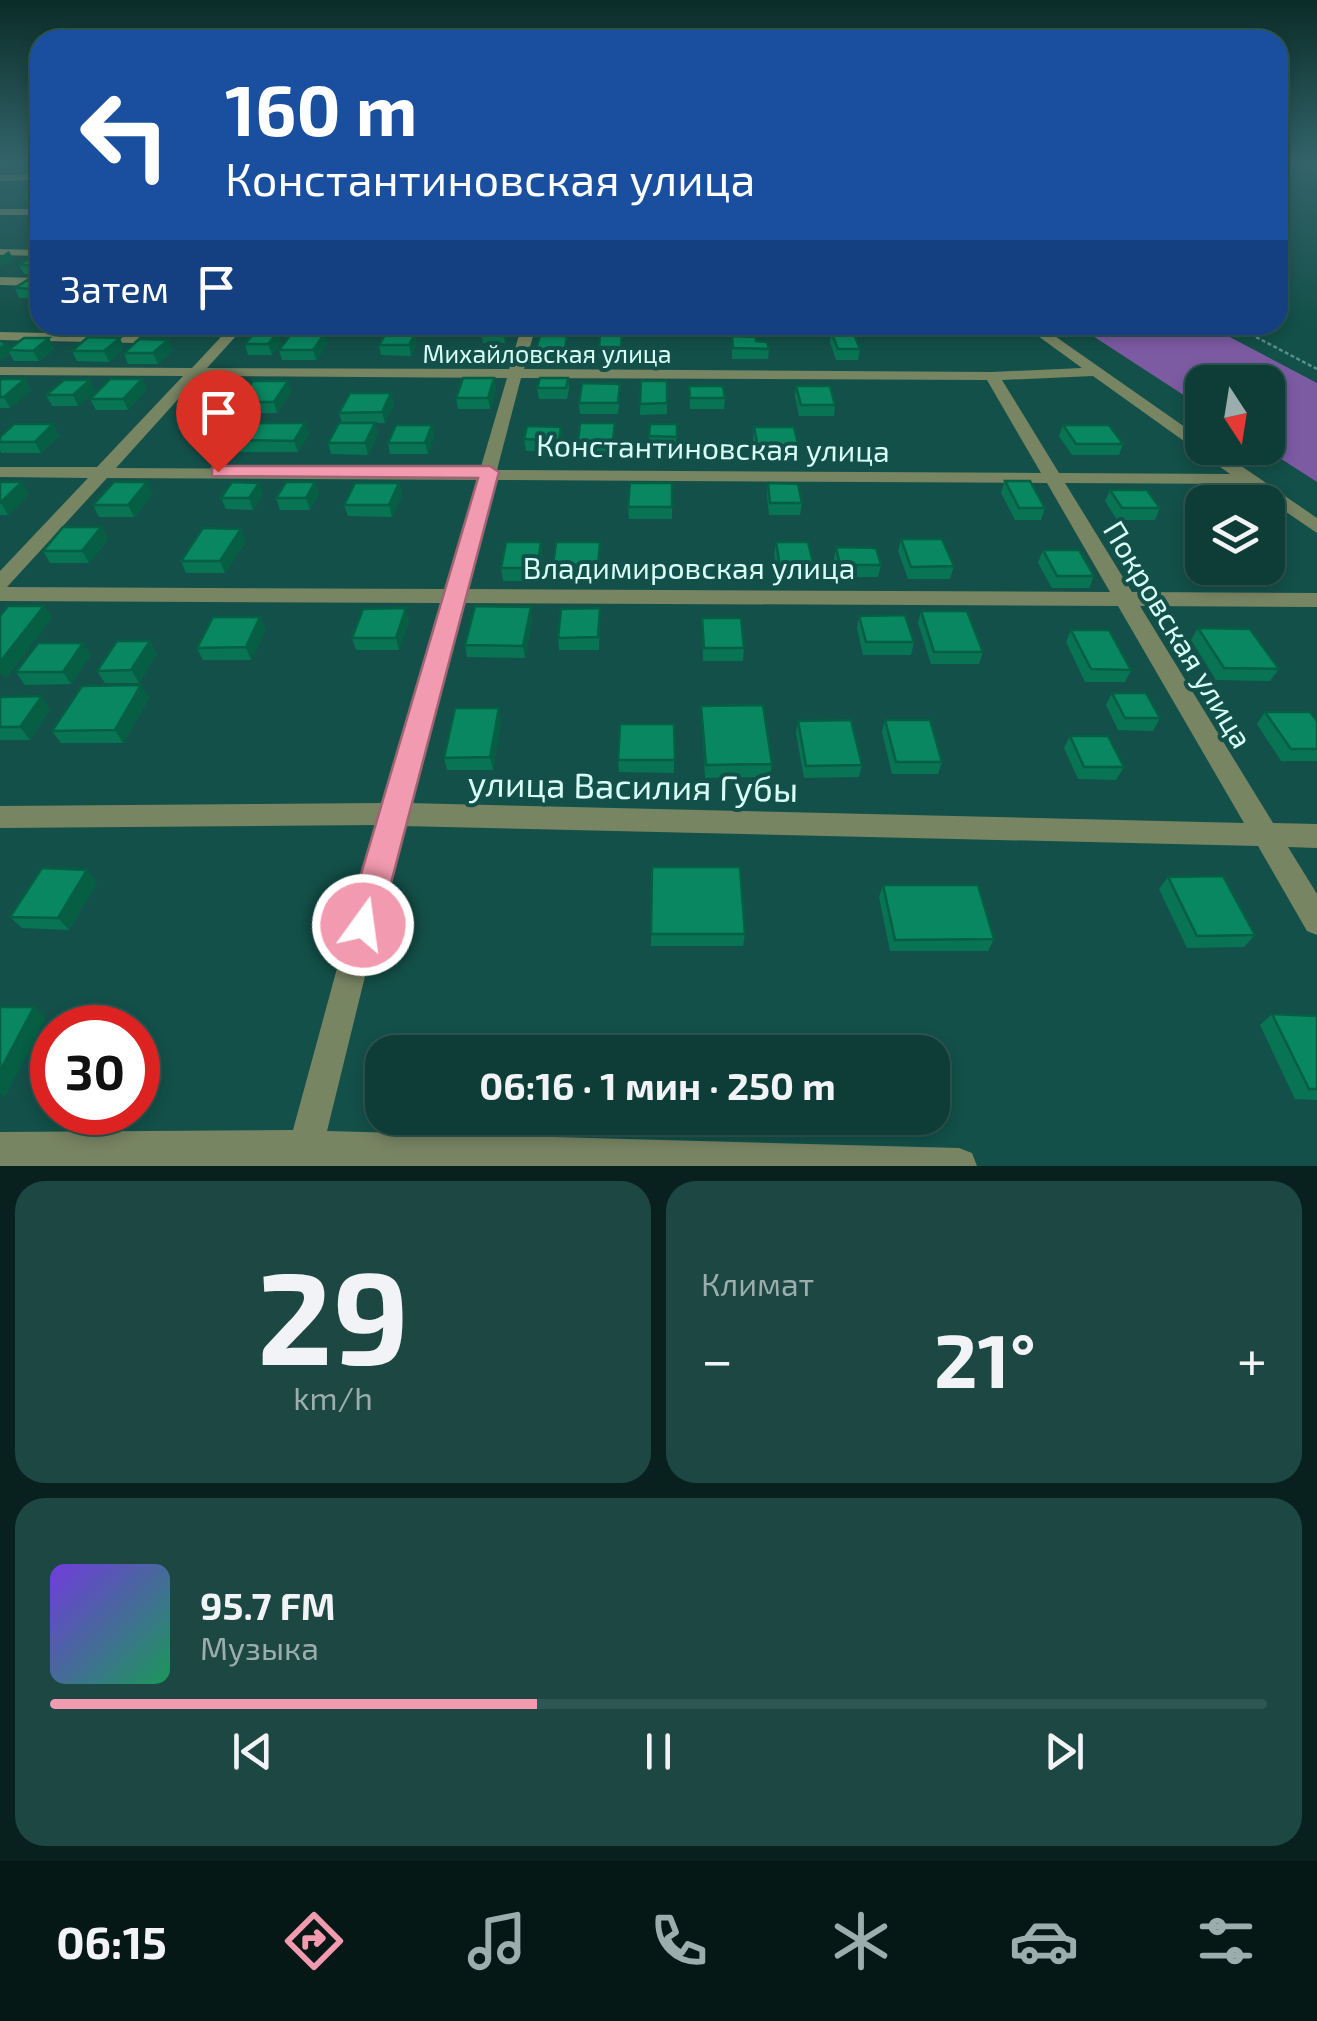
<!DOCTYPE html>
<html lang="ru">
<head>
<meta charset="utf-8">
<style>
  body { margin:0; font-family:"Exo 2",sans-serif; background:#1c4742; color:#f1f3f6; height:100vh; display:flex; flex-direction:column; font-size:38px; white-space:nowrap }
  * { box-sizing:border-box; margin:0 }
  p { font-size:32px; color:#9badad }
  .icon { flex:none; width:55px; height:55px; fill:none; stroke:currentColor; stroke-width:2; stroke-linecap:round; stroke-linejoin:round }
  .map { position:relative; height:1166px; overflow:hidden }
  .drawer { display:flex; flex-direction:column; gap:15px; padding:15px; background:#08211e; flex:1 }
  .drawer>* { flex:none }
  .top-card { position:absolute; left:30px; top:30px; width:1258px; height:305px; border-radius:30px; box-shadow:0 5px 15px #0003,0 0 0 2px #2e5652; background:#1a4fa0; color:#fff; overflow:hidden }
  .needle { width:65px; rotate:168deg }
  .fabs { position:absolute; left:1185px; top:365px; display:grid; gap:20px }
  .fabs a { display:grid; place-items:center; width:100px; height:100px; border-radius:20px; background:#0e3c37; box-shadow:0 5px 15px #0003,0 0 0 2px #2e5652; font-size:50px }
  .speed { position:absolute; left:30px; top:1005px; display:flex; gap:20px; font-size:50px; font-weight:700; text-align:center }
  .speed>* { display:grid; place-content:center; width:130px; height:130px; border-radius:50%; background:#0e3c37; box-shadow:0 5px 15px #0003,0 0 0 2px #2e5652; line-height:1 }
  .speed .limit { border:15px solid #d22; background:#fff; color:#111 }
  .pin { position:absolute; display:grid; place-items:center; width:85px; height:85px; color:#fff; margin:-102px -42px; border-radius:50% 50% 50% 0; rotate:-45deg; box-shadow:0 0 10px #0007 }
  .pin .icon { rotate:45deg }
  .me { position:absolute; width:110px; margin:-55px; rotate:14deg; stroke-linejoin:round; filter:drop-shadow(0 0 8px #0008) }
  .turn { display:flex; align-items:center; gap:35px; height:210px; padding:0 30px; font-size:45px }
  .turn .icon { width:130px; height:130px; stroke-width:2.5 }
  .turn b { display:block; font-size:70px; line-height:85px }
  .then { display:flex; align-items:center; height:95px; padding:0 30px; background:#0003; gap:20px; font-size:38px }
  .big { font-size:75px; font-weight:700; line-height:1.1 }
  .drawer .widget { flex:1; display:flex; flex-direction:column; justify-content:center; gap:15px; min-width:0; padding:0 35px; border-radius:30px; background:#1c4742 }
  .drawer .dial { align-items:center; gap:0 }
  .dial b { font-size:130px; line-height:1 }
  .song { display:flex; align-items:center; gap:30px }
  .cover { width:120px; height:120px; border-radius:15px; background:linear-gradient(135deg,hsl(260 70% 55%),hsl(150 70% 35%)) }
  .played { height:10px; border-radius:5px; background:linear-gradient(90deg,#f29aaf 40%,#2e5652 40%) }
  .keys { display:flex; justify-content:space-around; direction:ltr }
  .heat { display:flex; justify-content:space-between; align-items:center; font-size:55px; direction:ltr }
  .drawer .tiles { flex:1; display:grid; gap:15px; grid-template-columns:1fr 1fr }
  .widget:last-child { grid-column:span 2 }
  .trip { position:absolute; left:365px; top:1035px; width:585px; height:100px; border-radius:30px; background:#0e3c37; box-shadow:0 5px 15px #0003,0 0 0 2px #2e5652; font-weight:700; line-height:100px; text-align:center }
  .dock { display:flex; height:160px; justify-content:space-around; align-items:center; background:#061816; color:#9badad }
  .dock .icon { width:70px; height:70px }
  .dock .selected { color:#f29aaf }
  .dock b { font-size:45px; color:#f1f3f6 }
  .map>svg:first-child { display:block }
</style>
</head>
<body>
<div class="map">
<svg width="1317" height="1166" viewBox="0 0 1317 1166">
  <rect width="100%" height="100%" fill="#135049"/>
  <path fill="#7c5ba3" d="M1076,325H1207L1317,383V482L1264,448H1268V382H1202V407Z"/>
  <g fill="none" stroke-linecap="round" stroke-linejoin="round">
    <path stroke="#5a8f88" stroke-width="2.5" stroke-dasharray="4 2.5" stroke-linecap="butt" d="M1233,325L1317,369"/>
    <g fill="#788563" fill-rule="evenodd">
      <path d="M40,174V180L0,181V175Z"/>
      <rect x="0" y="209" width="40" height="6"/>
      <path d="M0,249L40,250V256L0,255Z"/>
      <path d="M0,277L40,278V286L0,285Z"/>
      <path d="M232,325H246L207,368L509,369L522,325H536L524,369L992,372L1082,368L1023,325H1039L1202,439V448H1215L1317,518V533L1245,484L1065,483L1132,592L1317,593V607L1140,606L1273,823L1317,824V848L1288,847L1317,894V935L1307,931L1258,846L402,826L327,1131L959,1148L972,1153L977,1166H0V1132L293,1130L376,825L0,828V806L382,803L441,603L0,601V571L88,478L0,477V467H97L183,376L0,375V367L192,368ZM199,376L507,378L480,470L116,468ZM1093,376L1230,474L1059,473L1002,380ZM521,378L987,380L1041,473L497,470ZM107,478L477,480L445,589L7,587ZM494,480L1047,483L1110,592L465,589ZM461,603L1118,606L1244,823L408,803Z"/>
      <path d="M0,332L135,335L142,339L135,343L0,340Z"/>
    </g>
  </g>
  <g fill="#087453">
    <path d="M40,189V203H28L24,195Z"/>
    <path d="M40,252V274H24L19,265Z"/>
    <path d="M40,279L39,298H19L15,288Z"/>
    <path d="M481,332H508L505,343H483Z"/>
    <path d="M831,332L860,349L858,360H836L830,342Z"/>
    <path d="M622,334L621,357H599V347Z"/>
    <path d="M732,336L756,341L769,349L768,359H732Z"/>
    <path d="M49,338L54,349L39,361H14L10,354L0,361V341L11,349Z"/>
    <path d="M168,340L172,350L158,364H128L124,353Z"/>
    <path d="M281,343L272,355H248L245,344Z"/>
    <path d="M328,343L316,360H282L279,350Z"/>
    <path d="M417,343L411,356L381,355L379,345Z"/>
    <path d="M568,347L565,360H537L536,349Z"/>
    <path d="M124,348L109,362L77,361L72,351Z"/>
    <path d="M494,378L496,389L490,409H458L456,398Z"/>
    <path d="M568,378L569,389L567,399H539L537,388Z"/>
    <path d="M25,379L31,390L10,408H0V381Z"/>
    <path d="M641,381H667V414L640,415Z"/>
    <path d="M689,386L725,398L724,409H690Z"/>
    <path d="M796,386L835,405L834,416H799L795,397Z"/>
    <path d="M147,389L128,410H96L90,399Z"/>
    <path d="M95,391L78,406H52L46,395Z"/>
    <path d="M291,392L277,413H242L238,402Z"/>
    <path d="M391,393L394,404L385,423H375L378,434L368,455L331,454L328,443L342,423L339,413Z"/>
    <path d="M227,395L231,406L216,427H187L182,416Z"/>
    <path d="M620,395L618,414H580L579,403Z"/>
    <path d="M305,423L309,434L298,452H240L236,440Z"/>
    <path d="M615,423L614,452H579L578,441Z"/>
    <path d="M53,424L59,436L41,453H1L0,450V437Z"/>
    <path d="M677,424L676,448H650L649,436Z"/>
    <path d="M1063,425L1123,444L1119,455H1072L1059,436Z"/>
    <path d="M561,427L562,438L560,451H526L524,439Z"/>
    <path d="M754,427L799,448L797,459H757L753,439Z"/>
    <path d="M434,437L428,454H390L388,443Z"/>
    <path d="M1005,481L1045,508L1041,520H1015L1001,493Z"/>
    <path d="M0,482L29,494L8,515H0Z"/>
    <path d="M315,482L319,494L310,510H280L276,498Z"/>
    <path d="M399,483L402,495L392,517L348,516L344,505Z"/>
    <path d="M672,483V519H629L628,507Z"/>
    <path d="M768,483L802,503L800,515H769L767,495Z"/>
    <path d="M1110,490L1160,508L1155,520H1117L1105,501Z"/>
    <path d="M153,493L134,517H99L93,505Z"/>
    <path d="M263,494L253,510L226,509L221,498Z"/>
    <path d="M101,527L108,539L89,563H50L43,551Z"/>
    <path d="M901,539L954,566L950,579H908L898,551Z"/>
    <path d="M246,541L225,573H186L181,561Z"/>
    <path d="M541,542L542,554L538,581H503L501,568Z"/>
    <path d="M600,542L599,577H554L553,565Z"/>
    <path d="M776,542L814,567L812,579L779,580L774,554Z"/>
    <path d="M836,547L881,565L878,577H838L834,559Z"/>
    <path d="M1043,550L1094,576L1089,588H1052L1038,563Z"/>
    <path d="M921,611L983,652L979,664H931L918,623Z"/>
    <path d="M859,616L914,642L911,655H863L857,628Z"/>
    <path d="M260,617L266,629L251,660H203L197,648Z"/>
    <path d="M702,618L744,648L743,661H703Z"/>
    <path d="M532,619L525,658L467,657L465,645Z"/>
    <path d="M409,621L399,650H356L352,638Z"/>
    <path d="M600,621L599,650H559L558,638Z"/>
    <path d="M1198,628L1279,669L1270,681L1216,680L1191,640Z"/>
    <path d="M1071,630L1131,670L1125,682H1085L1066,642Z"/>
    <path d="M157,653L139,683H105L97,671Z"/>
    <path d="M91,655L71,684L25,685L16,672Z"/>
    <path d="M1112,693L1160,718L1153,731L1118,730L1106,705Z"/>
    <path d="M0,697L50,709L30,740H0Z"/>
    <path d="M149,698L123,743H61L52,731Z"/>
    <path d="M701,706L772,764L770,777L705,778Z"/>
    <path d="M1265,712L1317,721V761H1281L1257,724Z"/>
    <path d="M501,720L493,770H447L444,758Z"/>
    <path d="M885,720L942,762L938,774H892L882,732Z"/>
    <path d="M798,721L862,765L859,777L804,778L796,733Z"/>
    <path d="M674,724V773L619,772L618,760Z"/>
    <path d="M1070,736L1124,767L1116,780L1078,779L1064,748Z"/>
    <path d="M652,867L745,934L743,946H651Z"/>
    <path d="M1168,877L1255,935L1244,947L1187,948L1159,889Z"/>
    <path d="M97,882L69,930L22,928L10,917Z"/>
    <path d="M883,885L994,939L988,951H890L879,897Z"/>
    <path d="M1272,1014L1317,1016V1100L1295,1099L1260,1025Z"/>
  </g>
  <g fill="#065e43">
    <path d="M9,251L14,260L0,268V257Z"/>
    <path d="M40,285V298H39L34,289Z"/>
    <path d="M506,325L508,332L505,343L503,333Z"/>
    <path d="M278,332L281,343L272,355L268,344Z"/>
    <path d="M325,333L328,343L316,360L313,350Z"/>
    <path d="M415,333L417,343L411,356L409,345Z"/>
    <path d="M49,338L54,349L39,361L33,351Z"/>
    <path d="M120,338L124,348L109,362L104,351Z"/>
    <path d="M168,340L172,350L158,364L153,353Z"/>
    <path d="M7,342L12,350H8L10,354L0,361V347Z"/>
    <path d="M494,378L496,389L490,409L488,398Z"/>
    <path d="M25,379L31,390L10,408L4,397Z"/>
    <path d="M142,379L147,389L128,410L123,399Z"/>
    <path d="M90,380L95,391L78,406L73,395Z"/>
    <path d="M288,381L291,392L277,413L274,402Z"/>
    <path d="M391,393L394,404L385,423L382,412Z"/>
    <path d="M227,395L231,406L216,427L212,416Z"/>
    <path d="M305,423L309,434L298,452L294,441Z"/>
    <path d="M375,423L378,434L368,455L365,443Z"/>
    <path d="M53,424L59,436L41,453L35,442Z"/>
    <path d="M432,425L434,437L428,454L425,443Z"/>
    <path d="M561,427L562,438L560,451L559,440Z"/>
    <path d="M22,482L29,494L8,515L1,503Z"/>
    <path d="M147,482L153,493L134,517L128,505Z"/>
    <path d="M315,482L319,494L310,510L306,498Z"/>
    <path d="M259,483L263,494L253,510L249,498Z"/>
    <path d="M399,483L402,495L392,517L389,505Z"/>
    <path d="M101,527L108,539L89,563L82,551Z"/>
    <path d="M241,529L246,541L225,573L220,561Z"/>
    <path d="M541,542L542,554L538,581L537,568Z"/>
    <path d="M44,606L52,618L6,679L0,672V662Z"/>
    <path d="M531,607L532,619L525,658L523,646Z"/>
    <path d="M406,608L409,621L399,650L396,638Z"/>
    <path d="M260,617L266,629L251,660L246,647Z"/>
    <path d="M150,641L157,653L139,683L131,670Z"/>
    <path d="M83,643L91,655L71,684L63,672Z"/>
    <path d="M141,685L149,698L123,743L115,730Z"/>
    <path d="M42,696L50,709L30,740L20,727Z"/>
    <path d="M499,708L501,720L493,770L490,757Z"/>
    <path d="M87,870L97,882L69,930L58,918Z"/>
    <path d="M34,1007L46,1018L5,1097L0,1094V1071Z"/>
  </g>
  <g fill="#098760" stroke="#065e43" stroke-width="2.5">
    <path d="M40,189V194L24,195L31,190Z"/>
    <path d="M40,252V265H19Z"/>
    <path d="M29,279H40V285L34,289L15,288Z"/>
    <path d="M484,325H506L503,333L481,332Z"/>
    <path d="M255,332H278L268,344H245Z"/>
    <path d="M831,332H853L860,349H838Z"/>
    <path d="M292,333H325L313,350H279Z"/>
    <path d="M386,333H415L409,345H379Z"/>
    <path d="M600,334H622L621,347H599Z"/>
    <path d="M540,336H567L565,350L536,349Z"/>
    <path d="M732,336L756,337V341L767,342L769,349L733,348Z"/>
    <path d="M88,337L120,338L104,351H72Z"/>
    <path d="M24,338H49L33,351L8,350Z"/>
    <path d="M139,339L168,340L153,353H124Z"/>
    <path d="M463,378H494L488,398H456Z"/>
    <path d="M540,378H568L566,388H537Z"/>
    <path d="M2,379H25L4,397H0V381Z"/>
    <path d="M110,379H142L123,399H90Z"/>
    <path d="M64,380H90L73,395H46Z"/>
    <path d="M253,381H288L274,402H238Z"/>
    <path d="M641,381H667V403L640,404Z"/>
    <path d="M582,383L620,384L618,403H579Z"/>
    <path d="M689,386H723L725,398H690Z"/>
    <path d="M796,386H830L835,405H801Z"/>
    <path d="M350,393H391L382,412L339,413Z"/>
    <path d="M198,395H227L212,416H182Z"/>
    <path d="M249,423H305L294,441L236,440Z"/>
    <path d="M339,423H375L365,443H328Z"/>
    <path d="M580,423H615L613,441H578Z"/>
    <path d="M14,424H53L35,442H0V437Z"/>
    <path d="M650,424H677V437L649,436Z"/>
    <path d="M396,425H432L425,443H388Z"/>
    <path d="M1063,425H1109L1123,444H1076Z"/>
    <path d="M527,426L561,427L559,440L524,439Z"/>
    <path d="M754,427H794L799,448H758Z"/>
    <path d="M1005,481H1030L1045,508H1019Z"/>
    <path d="M0,482H22L0,503Z"/>
    <path d="M114,482H147L128,505H93Z"/>
    <path d="M232,482L259,483L249,498H221Z"/>
    <path d="M286,482H315L306,498H276Z"/>
    <path d="M355,483H399L389,505H344Z"/>
    <path d="M630,483H672V507H628Z"/>
    <path d="M768,483L798,484L802,503H770Z"/>
    <path d="M1110,490H1147L1160,508H1122Z"/>
    <path d="M63,527H101L82,551H43Z"/>
    <path d="M203,528L241,529L220,561H181Z"/>
    <path d="M901,539H942L954,566L911,567Z"/>
    <path d="M506,542H541L537,568H501Z"/>
    <path d="M556,542H600L598,565H553Z"/>
    <path d="M776,542H808L814,567H780Z"/>
    <path d="M836,547L876,548L881,565H840Z"/>
    <path d="M1043,550H1079L1094,576H1057Z"/>
    <path d="M8,606H44L0,662V616Z"/>
    <path d="M475,606L531,607L523,646L465,645Z"/>
    <path d="M406,608L396,638H352L363,609Z"/>
    <path d="M600,608L598,637L558,638L561,609Z"/>
    <path d="M921,611H967L983,652H934Z"/>
    <path d="M905,615L914,642H866L859,616Z"/>
    <path d="M213,617H260L246,647L197,648Z"/>
    <path d="M702,618H741L744,648H704Z"/>
    <path d="M1198,628L1250,629L1279,669L1224,668Z"/>
    <path d="M1071,630H1109L1131,670L1091,669Z"/>
    <path d="M117,641H150L131,670L97,671Z"/>
    <path d="M38,643H83L63,672H16Z"/>
    <path d="M141,685L115,730L52,731L82,686Z"/>
    <path d="M1112,693H1146L1160,718H1125Z"/>
    <path d="M42,696L20,727H0V697Z"/>
    <path d="M763,705L772,764L706,765L701,706Z"/>
    <path d="M455,708H499L490,757L444,758Z"/>
    <path d="M1265,712H1310L1317,721V749H1291Z"/>
    <path d="M851,720L862,765L806,766L798,721Z"/>
    <path d="M885,720H930L942,762H896Z"/>
    <path d="M620,724H674L675,760H618Z"/>
    <path d="M1070,736H1108L1124,767H1084Z"/>
    <path d="M652,867H740L745,934H651Z"/>
    <path d="M42,868L87,870L58,918L10,917Z"/>
    <path d="M1223,876L1255,935L1197,936L1168,877Z"/>
    <path d="M883,885H978L994,939L895,940Z"/>
    <path d="M0,1007H34L0,1071Z"/>
    <path d="M1272,1014L1317,1016V1089H1309Z"/>
  </g>
  <linearGradient id="sky" x2="0" y2="1"><stop stop-color="#0a2c28"/><stop offset="0.5" stop-color="#33646a"/><stop offset="1" stop-color="#33646a" stop-opacity="0"/></linearGradient>
  <rect width="1317" height="325" fill="url(#sky)"/>
  <path fill="#f29aaf" stroke="#9d6472" stroke-width="2.5" d="M218,466H490L499,472L380,925L375,936L363,941L351,936L346,925L478,478L212,476V468Z"/>
  <g text-anchor="middle" dominant-baseline="central" stroke-width="8" stroke-linejoin="round" paint-order="stroke">
    <g font-size="25" fill="#d7fef7" stroke="#135049">
      <text x="547" y="353">Михайловская улица</text>
    </g>
    <g font-size="30" fill="#d7fef7" stroke="#135049">
      <text transform="translate(713 447) rotate(1)">Константиновская улица</text>
      <text x="689" y="567">Владимировская улица</text>
      <text transform="translate(1179 634) rotate(59)">Покровская улица</text>
    </g>
    <g font-size="35" fill="#d7fef7" stroke="#135049">
      <text transform="translate(633 785) rotate(1)">улица Василия Губы</text>
    </g>
  </g>
</svg>
<div class="fabs">
<a><svg class="needle" viewBox="-14 -14 28 28"><path d="M0-13l5 13h-10z" fill="#e53935"/><path d="M0 13l5-13h-10z" fill="#9badad"/></svg></a>
<a><svg class="icon" aria-label="layers" viewBox="0 0 24 24"><path d="M12 4l9 5-9 5-9-5zM3 14l9 5 9-5"/></svg></a>
</div>
<div class="speed"><div class="limit">30</div></div>
<div class="pin" style="left:218px;top:472px;background:#d93025"><svg class="icon" aria-label="arrive" viewBox="0 0 24 24"><path d="M6 21V4h12l-3 4 3 4H6"/></svg></div>
<svg class="me" style="left:363px;top:925px" viewBox="-20 -20 40 40"><circle r="17" fill="#f29aaf" stroke="#fff" stroke-width="3"/><path d="M0-11L8 9 0 5-8 9z" fill="#fff"/></svg>
<div class="trip">06:16 · 1 мин · 250 m</div>
<div class="top-card">
<div class="turn"><svg class="icon" aria-label="left" viewBox="0 0 24 24"><path d="M17 20v-9H6M10 6l-5 5 5 5"/></svg><div><b>160 m</b>Константиновская улица</div></div>
<div class="then">Затем<svg class="icon" aria-label="arrive" viewBox="0 0 24 24"><path d="M6 21V4h12l-3 4 3 4H6"/></svg></div>
</div>
</div>
<section class="drawer">
<div class="tiles">
<div class="widget dial"><b>29</b><p>km/h</p></div>
<div class="widget"><p>Климат</p>
<div class="heat"><a>−</a><b class="big">21°</b><a>+</a></div>
</div>
<div class="widget">
<div class="song"><i class="cover"></i><div><b>95.7 FM</b><p>Музыка</p></div></div>
<div class="played"></div>
<div class="keys"><svg class="icon" aria-label="previous" viewBox="0 0 24 24"><path d="M18 5L8 12l10 7zM5 5v14"/></svg><svg class="icon" aria-label="pause" viewBox="0 0 24 24"><path d="M8 5v14M16 5v14"/></svg><svg class="icon" aria-label="next" viewBox="0 0 24 24"><path d="M6 5l10 7-10 7zM19 5v14"/></svg></div>
</div>
</div>
</section>
<nav class="dock">
<b>06:15</b>
<svg class="icon selected" aria-label="directions" viewBox="0 0 24 24"><path d="M12 3l9 9-9 9-9-9zM9 14v-3h6M13 9l2 2-2 2"/></svg>
<svg class="icon" aria-label="music" viewBox="0 0 24 24"><path d="M9 18V5l10-2v13"/><circle cx="6" cy="18" r="3"/><circle cx="16" cy="16" r="3"/></svg>
<svg class="icon" aria-label="phone" viewBox="0 0 24 24"><path d="M5 4h4l2 5-3 2q2 4 5 5l2-3 5 2v4C11 20 4 13 5 4z"/></svg>
<svg class="icon" aria-label="climate" viewBox="0 0 24 24"><path d="M12 3v18M4 7l16 10M4 17L20 7"/></svg>
<svg class="icon" aria-label="car" viewBox="0 0 24 24"><path d="M5 17H2v-5l4-1 3-4h7l3 4 3 1v5h-3M9 17h6M6 11h13"/><circle cx="7" cy="17" r="2"/><circle cx="17" cy="17" r="2"/></svg>
<svg class="icon" aria-label="filters" viewBox="0 0 24 24"><path d="M4 7h16M4 17h16"/><circle cx="9" cy="7" r="2"/><circle cx="15" cy="17" r="2"/></svg>
</nav>
</body>
</html>
